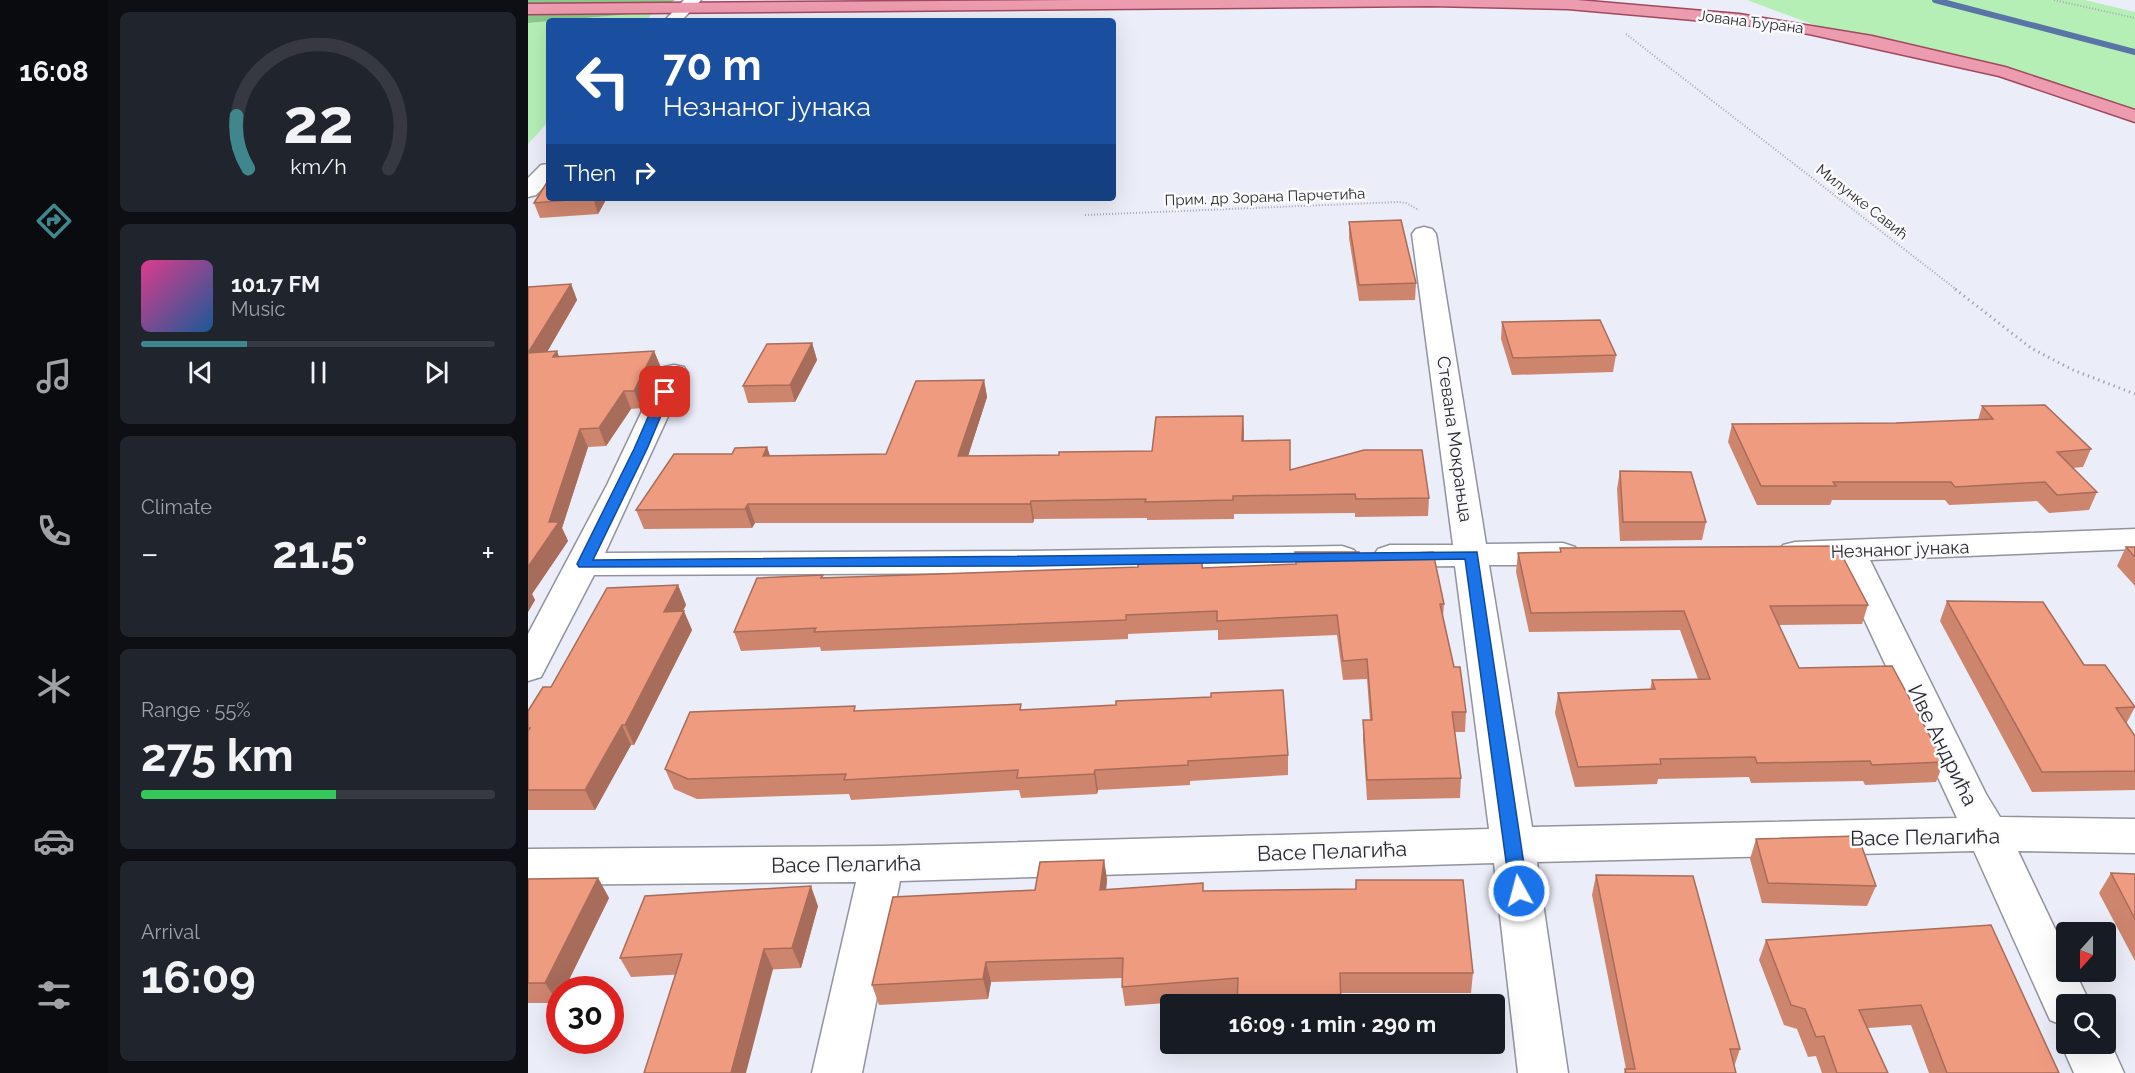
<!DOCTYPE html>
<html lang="en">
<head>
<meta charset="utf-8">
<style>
  body { margin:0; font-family:Raleway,sans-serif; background:#20242c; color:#f1f3f6; height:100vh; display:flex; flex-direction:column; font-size:22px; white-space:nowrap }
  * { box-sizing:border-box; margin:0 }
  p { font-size:20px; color:#9ea1a6 }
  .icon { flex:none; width:33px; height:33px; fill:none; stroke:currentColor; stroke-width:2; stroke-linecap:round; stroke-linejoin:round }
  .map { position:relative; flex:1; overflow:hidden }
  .drawer { display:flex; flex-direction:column; gap:12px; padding:12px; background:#0d0f14; width:420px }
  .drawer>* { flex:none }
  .guide { position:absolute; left:18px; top:18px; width:570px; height:183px; border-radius:6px; box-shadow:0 6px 24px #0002; background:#1a4fa0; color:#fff; overflow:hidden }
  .needle { width:39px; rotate:201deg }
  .controls { position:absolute; left:1528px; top:922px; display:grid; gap:12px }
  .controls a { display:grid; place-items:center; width:60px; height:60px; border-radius:6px; background:#171b24; box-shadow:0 6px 24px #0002; font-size:30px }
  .speed { position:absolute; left:18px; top:976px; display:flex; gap:12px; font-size:30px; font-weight:700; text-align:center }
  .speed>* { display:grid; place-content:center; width:78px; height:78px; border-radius:50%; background:#171b24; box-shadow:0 6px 24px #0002; line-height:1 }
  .speed .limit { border:9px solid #d22; background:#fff; color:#111 }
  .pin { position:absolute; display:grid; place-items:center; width:51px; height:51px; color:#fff; margin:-26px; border-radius:12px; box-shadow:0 3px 9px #0006 }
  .me { position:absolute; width:66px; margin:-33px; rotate:353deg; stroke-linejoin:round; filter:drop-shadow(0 0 4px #0008) }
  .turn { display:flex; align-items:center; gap:21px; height:126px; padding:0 18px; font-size:27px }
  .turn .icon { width:78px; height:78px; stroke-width:2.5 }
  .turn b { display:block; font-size:42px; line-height:51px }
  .then { display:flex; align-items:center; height:57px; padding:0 18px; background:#0003; gap:12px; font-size:22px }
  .big { font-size:45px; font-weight:700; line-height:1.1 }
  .drawer .card { flex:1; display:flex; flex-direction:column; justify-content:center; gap:9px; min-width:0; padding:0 21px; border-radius:9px; background:#20242c }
  .drawer .dial { align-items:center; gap:0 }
  .dial svg { height:156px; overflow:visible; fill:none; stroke:#363941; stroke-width:7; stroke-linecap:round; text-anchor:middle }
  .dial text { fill:#f1f3f6; stroke:none }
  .song { display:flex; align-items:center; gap:18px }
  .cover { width:72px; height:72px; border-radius:9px; background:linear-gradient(135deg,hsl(330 70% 55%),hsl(210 70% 35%)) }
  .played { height:6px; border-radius:3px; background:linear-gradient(90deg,#3f878d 30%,#363941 30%) }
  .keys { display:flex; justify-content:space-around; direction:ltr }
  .heat { display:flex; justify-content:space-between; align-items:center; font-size:33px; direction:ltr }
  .charge { height:9px; border-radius:4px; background:linear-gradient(90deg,#34c759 55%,#363941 0) }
  .trip { position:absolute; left:632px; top:994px; width:345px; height:60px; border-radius:6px; background:#171b24; box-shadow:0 6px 24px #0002; font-weight:700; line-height:60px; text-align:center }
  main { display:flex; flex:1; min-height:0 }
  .dock { display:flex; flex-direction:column; width:108px; justify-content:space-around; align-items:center; background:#090b0e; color:#9ea1a6 }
  .dock .icon { width:42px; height:42px }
  .dock .current { color:#3f878d }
  .dock b { font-size:27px; color:#f1f3f6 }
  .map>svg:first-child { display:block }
</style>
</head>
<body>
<main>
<nav class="dock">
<b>16:08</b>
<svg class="icon current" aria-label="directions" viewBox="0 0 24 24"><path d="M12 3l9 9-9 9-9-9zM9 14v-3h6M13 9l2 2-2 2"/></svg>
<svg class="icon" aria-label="music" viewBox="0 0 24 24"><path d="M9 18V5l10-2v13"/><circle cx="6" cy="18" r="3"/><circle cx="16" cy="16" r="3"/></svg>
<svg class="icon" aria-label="phone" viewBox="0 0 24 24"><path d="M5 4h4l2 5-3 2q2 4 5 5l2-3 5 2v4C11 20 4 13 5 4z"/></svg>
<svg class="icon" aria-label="climate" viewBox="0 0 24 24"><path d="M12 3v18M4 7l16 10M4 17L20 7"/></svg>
<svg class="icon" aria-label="car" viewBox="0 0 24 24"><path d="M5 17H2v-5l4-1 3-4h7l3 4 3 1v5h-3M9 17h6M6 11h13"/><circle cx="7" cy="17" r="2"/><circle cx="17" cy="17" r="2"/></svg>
<svg class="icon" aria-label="filters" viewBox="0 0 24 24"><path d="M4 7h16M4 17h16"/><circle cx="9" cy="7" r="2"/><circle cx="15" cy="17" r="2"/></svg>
</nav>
<section class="drawer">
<div class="card dial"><svg viewBox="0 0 100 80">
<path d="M14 69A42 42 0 1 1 86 69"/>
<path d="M14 69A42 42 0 0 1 8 42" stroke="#3f878d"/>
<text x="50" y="56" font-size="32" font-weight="700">22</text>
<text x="50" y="72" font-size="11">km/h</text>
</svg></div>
<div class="card">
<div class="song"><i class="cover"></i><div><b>101.7 FM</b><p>Music</p></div></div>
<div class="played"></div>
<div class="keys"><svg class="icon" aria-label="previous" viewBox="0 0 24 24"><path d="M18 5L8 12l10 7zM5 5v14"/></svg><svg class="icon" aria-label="pause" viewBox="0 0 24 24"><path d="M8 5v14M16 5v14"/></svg><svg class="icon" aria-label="next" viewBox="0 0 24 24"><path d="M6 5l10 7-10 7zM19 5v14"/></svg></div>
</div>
<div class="card"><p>Climate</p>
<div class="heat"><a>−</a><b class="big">21.5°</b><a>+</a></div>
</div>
<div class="card"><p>Range · 55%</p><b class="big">275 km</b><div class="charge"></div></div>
<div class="card"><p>Arrival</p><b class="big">16:09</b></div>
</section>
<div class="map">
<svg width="1607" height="1073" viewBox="0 0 1607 1073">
  <rect width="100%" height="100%" fill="#ebedf8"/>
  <g fill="#b5efb6">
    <path d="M1219,0H1557L1607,12V112L1308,33Z"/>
    <path d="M126,12L117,21H21V121L0,144V23Z"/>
  </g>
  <path fill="#88c88a" d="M0,0H147L126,12L0,23Z"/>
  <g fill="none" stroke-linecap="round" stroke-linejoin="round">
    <path stroke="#5975a5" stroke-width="6" d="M1407,0L1607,52"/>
    <defs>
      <g id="minor">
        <path d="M156,0H173L153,21H136Z"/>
        <path d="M21,164V182L8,195L0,197V178L13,165Z"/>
        <path d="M896,227L904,229L908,234L958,544L1035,543L1047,547L1052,554L1047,561L1035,565H961L1004,827L1429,818L1309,561L1267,562L1255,559L1250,552L1255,545L1267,542L1607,529V549L1342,560L1458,794L1472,817L1607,819V853L1490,851L1539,954V972H1547L1563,1005H1539V1027L1522,1020L1446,851L1009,862L1040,1073H990L966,863L372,881L334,1073H284L328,882L0,885V849L354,846L961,829L927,566L862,567L850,563L845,556L850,549L862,545H925L884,234L888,229Z"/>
        <path d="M146,365L156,367L160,373L77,553L502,551L814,546L826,550L831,557L826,564L814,568L502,573L66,575L13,677L0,681V634L79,485L132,373L136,367Z"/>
        <path d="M1539,1031V1044H1578V1033L1596,1073H1546L1533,1044Z"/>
      </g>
      <path id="major" d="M549,0H1049L1211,14L1344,36L1477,67L1607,110V122L1471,76L1281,34L1211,24L1040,9L902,6L0,14V4Z"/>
    </defs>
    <use href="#minor" stroke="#91939d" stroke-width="3"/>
    <use href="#major" stroke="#a14960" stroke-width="3"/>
    <g stroke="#a7a8b1" stroke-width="2" stroke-dasharray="1 2" stroke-linecap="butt">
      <path d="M1526,0L1607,18"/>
      <path d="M1098,34L1429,290"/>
      <path d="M557,215L870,202L878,203L891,210"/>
    </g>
    <path stroke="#a7a8b1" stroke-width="3" stroke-dasharray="1.5 4" stroke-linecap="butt" d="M1427,289L1503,348L1545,370L1607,394"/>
    <use href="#minor" fill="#fff" fill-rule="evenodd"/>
    <use href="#major" fill="#ed9baf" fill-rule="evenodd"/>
  </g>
  <g fill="#ce856e">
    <path d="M21,198H79L70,214L12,218L6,203Z"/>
    <path d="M821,222L888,283L887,300L831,301L821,238Z"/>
    <path d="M43,284L49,300L19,352L31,357L126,351L133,368L113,408L103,409L78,446L60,447L34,528L40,541L4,594L7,600L0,612V287Z"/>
    <path d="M974,322L1088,355L1085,372L984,375L973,339Z"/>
    <path d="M284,343L289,360L267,402L220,403L215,386Z"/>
    <path d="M456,380L459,397L440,456L531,455L624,451L715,416L716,441L762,470L901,498L900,516L827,517V513L706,514V519L619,520V518L506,519L505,523H227L224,528L116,529L108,510L204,454L239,447L242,456L358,454Z"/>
    <path d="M1454,406L1563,449L1555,467L1545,468L1569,492L1561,510L1521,513L1509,501L1421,505L1417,500H1304L1302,505H1229L1200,442L1204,424L1368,423L1450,420Z"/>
    <path d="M1092,471L1178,522L1174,540L1092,541L1089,489Z"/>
    <path d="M1598,547H1607V586L1589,566Z"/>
    <path d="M1032,548L1340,605L1334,624L1251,625L1271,668L1416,762L1408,782L1337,785L1335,781L1223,783L1221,777L1130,779L1129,784L1047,787L1027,713L1030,693L1122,690L1124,680L1170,679L1152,630L1001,632L988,572L990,553L1032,552Z"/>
    <path d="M767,552L831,556L916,604L915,617L926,667L938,712L937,732H927L933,778L932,798L839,800L835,740V720H842L839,679L815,680L809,635L690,640V630L600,634V639L293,651L292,647L213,651L206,632L296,578L610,567L674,559L675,568L768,564Z"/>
    <path d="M150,585L158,605L155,611L164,630L106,745H103L67,810H0V711L23,687Z"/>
    <path d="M1419,601L1556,665L1607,707L1598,724L1607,736V790L1504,792L1412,621Z"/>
    <path d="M494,710L760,755V775L662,781V785L570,790L569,794L493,798L491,790L323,800L321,794L169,799L146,789L137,769L329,711Z"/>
    <path d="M1228,839L1348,886L1339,906L1234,903L1222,859Z"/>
    <path d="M576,860L579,880L578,889L675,891L945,973L943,993H813L709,998L597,1006L594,987V978L463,982L460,999L351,1005L344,985L507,890Z"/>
    <path d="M1583,873L1607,874V961L1571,893Z"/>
    <path d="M1068,875L1212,1049L1206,1067L1208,1073H1096L1097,1069H1098L1064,895Z"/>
    <path d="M70,878L81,898L36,990H32V999L30,1003H0V879Z"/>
    <path d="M290,906L273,968L103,977L92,958Z"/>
    <path d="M1463,925L1531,1073H1401L1383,1025L1340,1028L1360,1073H1294L1288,1056L1280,1057L1269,1029L1256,1025L1231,960L1238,940Z"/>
  </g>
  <g fill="#a76c5a">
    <path d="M65,198H79L70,214Z"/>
    <path d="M43,284L49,300L8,371L0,353Z"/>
    <path d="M284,343L289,360L267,402L262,385Z"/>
    <path d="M29,351L36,369L25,357Z"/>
    <path d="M126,351L133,368L113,408L106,391Z"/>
    <path d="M456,380L459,397L434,475L430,456Z"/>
    <path d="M96,391L103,409L78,446L71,428Z"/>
    <path d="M715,416L716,434L715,459L714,441Z"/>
    <path d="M52,429L60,447L34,528L40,541L4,594L7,600L0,612V567L21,522Z"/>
    <path d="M239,447L245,465L235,456Z"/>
    <path d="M503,501L506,519L505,523L502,504Z"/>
    <path d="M220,504L227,523L224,528L217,509Z"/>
    <path d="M150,585L158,605L144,631L136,612Z"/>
    <path d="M156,611L164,630L106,745L97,725Z"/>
    <path d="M94,725L103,745L67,810L57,790Z"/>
    <path d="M567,770L570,790L569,794L566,774Z"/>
    <path d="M576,860L579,880L576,910L572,890Z"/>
    <path d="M70,878L81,898L36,990H32V999L30,1003L17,983Z"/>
    <path d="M283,886L290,906L273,968L264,948Z"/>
    <path d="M236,949L245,969L218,1073H203Z"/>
    <path d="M458,962L463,982L460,999L455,979Z"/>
  </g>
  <g fill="#ef9b80" stroke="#a76c5a" stroke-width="1.5">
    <path d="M21,179V198H65L6,203Z"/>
    <path d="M873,220L888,283L831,285L821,222Z"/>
    <path d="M43,284L0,353L29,351L25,357L126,351L106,391H96L71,428L52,429L21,522H31L0,567V287Z"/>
    <path d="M1072,320L1088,355L985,358L974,322Z"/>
    <path d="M284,343L262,385L215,386L239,344Z"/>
    <path d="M456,380L430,456L531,455V452L624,451L628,417L715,416L714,441L762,440V470L836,450H894L901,498L828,499L827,494L705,496V500L617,502L618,499L503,501L502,504H220L217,509L108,510L146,454H204L207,448L239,447L235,456L358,454L388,381Z"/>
    <path d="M1517,405L1563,449L1529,452L1569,492L1529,495L1517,482L1427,487L1423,482H1305L1308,486H1233L1204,424L1368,423L1465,419L1454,406Z"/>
    <path d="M1092,471L1163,472L1178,522H1095Z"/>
    <path d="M1309,546L1340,605L1242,606L1271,668L1364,666L1416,762L1344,765L1342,761L1229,763L1227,757L1132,759L1133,764L1050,767L1030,693L1127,689L1124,680L1182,679L1156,611L1003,613L990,553L1033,552L1032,548Z"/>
    <path d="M1598,547H1607V557Z"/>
    <path d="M767,552H831V556L905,552L916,604H912L926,667H932L938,712H924L933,778L839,780L835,720H844L839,659L815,661L809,615L689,621V611L598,615V620L286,632L288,628L206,632L229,578L295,575L293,578L523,570L610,567V562L674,559V568L768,564Z"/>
    <path d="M150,585L136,612L156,611L97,725H94L57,790H0V731L2,728H0V711L15,687H23L79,588Z"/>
    <path d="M1419,601L1515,602L1556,665H1577L1607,707L1588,708L1607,736V771L1514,772Z"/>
    <path d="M755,690L760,755L660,761V765L567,770L566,774L489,778L490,770L316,780L318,774L160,779L137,769L162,712L327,706L326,711L493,704L492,710L588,705V701L683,697V693Z"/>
    <path d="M1330,836L1348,886L1240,883L1228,839Z"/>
    <path d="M576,860L572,890L675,883V891L828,889V880H935L945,973H812L813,1005H709L710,978L594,987L595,958L458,962L455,979L344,985L365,897L507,890L512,862Z"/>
    <path d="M1583,873L1607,874V919Z"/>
    <path d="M1068,875L1165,876L1212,1049H1202L1208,1073H1098L1097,1069H1107Z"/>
    <path d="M70,878L17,983H0V879Z"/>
    <path d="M283,886L264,948L236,949L203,1073H116L154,954L92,958L117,896Z"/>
    <path d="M1463,925L1531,1073H1419L1393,1005L1331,1010L1360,1073H1309L1296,1036L1288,1037L1277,1009L1263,1005L1238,940Z"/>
  </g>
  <path fill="#1a73e8" stroke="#114b97" stroke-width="1.5" d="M137,389L143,392L119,449L65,560L949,552L1000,891L997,896L991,898L984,896L982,891L937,559L502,566L51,567L49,564L106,449L131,392Z"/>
  <g text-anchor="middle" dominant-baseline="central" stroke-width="5" stroke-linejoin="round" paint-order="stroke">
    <g font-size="15" fill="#2a2b2f" stroke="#fbfbfd">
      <text transform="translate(1223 22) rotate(7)">Јована Ђурана</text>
      <text transform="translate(737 197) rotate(-2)">Прим. др Зорана Парчетића</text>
      <text transform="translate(1334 202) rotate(38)">Милунке Савић</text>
    </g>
    <g font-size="18" fill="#2a2b2f" stroke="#fbfbfd">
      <text transform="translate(927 439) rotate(82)">Стевана Мокрањца</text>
      <text transform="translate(1372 549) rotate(-2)">Незнаног јунака</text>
    </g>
    <g font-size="21" fill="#2a2b2f" stroke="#fbfbfd">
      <text transform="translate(1415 745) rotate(64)">Иве Андрића</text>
      <text transform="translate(1397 837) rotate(-1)">Васе Пелагића</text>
      <text transform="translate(804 851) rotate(-2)">Васе Пелагића</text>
      <text transform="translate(318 864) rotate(-1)">Васе Пелагића</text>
    </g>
  </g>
</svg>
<div class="controls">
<a><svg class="needle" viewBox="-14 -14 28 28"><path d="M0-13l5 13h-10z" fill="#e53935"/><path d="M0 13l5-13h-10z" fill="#9ea1a6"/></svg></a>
<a><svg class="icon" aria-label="search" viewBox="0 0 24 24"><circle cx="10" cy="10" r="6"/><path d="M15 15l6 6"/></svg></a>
</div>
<div class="speed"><div class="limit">30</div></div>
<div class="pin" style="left:137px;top:392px;background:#d93025"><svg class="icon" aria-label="arrive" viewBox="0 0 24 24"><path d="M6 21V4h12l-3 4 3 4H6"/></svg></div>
<svg class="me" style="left:991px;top:891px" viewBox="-20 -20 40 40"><circle r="17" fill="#1a73e8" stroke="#fff" stroke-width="3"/><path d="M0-11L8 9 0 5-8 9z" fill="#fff"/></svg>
<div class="trip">16:09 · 1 min · 290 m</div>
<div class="guide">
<div class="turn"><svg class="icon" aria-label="left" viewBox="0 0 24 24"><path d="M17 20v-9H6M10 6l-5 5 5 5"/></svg><div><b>70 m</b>Незнаног јунака</div></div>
<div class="then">Then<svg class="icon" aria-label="right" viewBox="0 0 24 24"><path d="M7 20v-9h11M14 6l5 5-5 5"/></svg></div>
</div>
</div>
</main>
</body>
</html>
